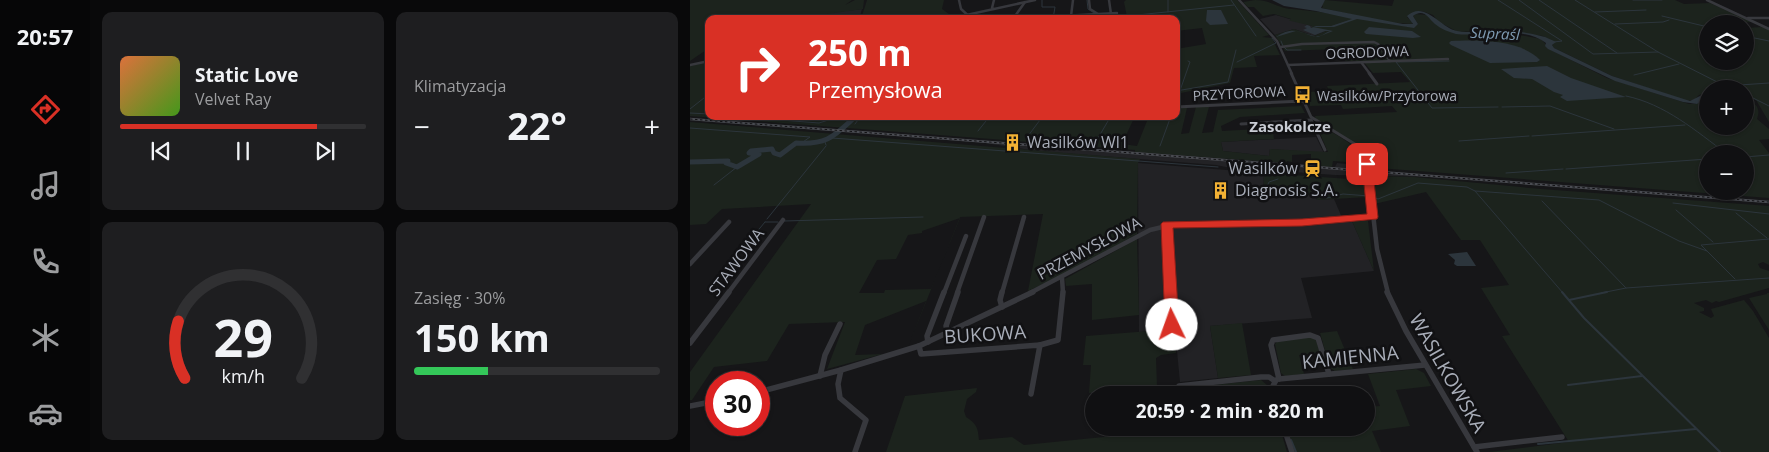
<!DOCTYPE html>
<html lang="pl">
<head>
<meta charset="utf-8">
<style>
  body { margin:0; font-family:"Open Sans",sans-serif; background:#1e1e20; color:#f1f3f6; height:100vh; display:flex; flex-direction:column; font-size:19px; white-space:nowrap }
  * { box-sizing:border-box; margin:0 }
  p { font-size:16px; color:#9c9d9f }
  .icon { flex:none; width:28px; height:28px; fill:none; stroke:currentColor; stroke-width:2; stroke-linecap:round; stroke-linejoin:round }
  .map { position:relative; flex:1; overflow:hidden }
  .panel { display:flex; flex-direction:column; gap:12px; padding:12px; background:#09090a; width:600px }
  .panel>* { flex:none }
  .banner { position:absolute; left:15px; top:15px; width:475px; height:105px; border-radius:10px; box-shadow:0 1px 4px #0004,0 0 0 1px #303032; background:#d93025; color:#fff; overflow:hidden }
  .controls { position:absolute; left:1009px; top:15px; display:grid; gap:10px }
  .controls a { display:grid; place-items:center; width:55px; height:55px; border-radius:50%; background:#101012; box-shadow:0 1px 4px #0004,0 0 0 1px #303032; font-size:25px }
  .speed { position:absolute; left:15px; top:371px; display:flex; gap:10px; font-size:25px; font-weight:700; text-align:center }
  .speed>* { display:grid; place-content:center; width:65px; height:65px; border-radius:50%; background:#101012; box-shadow:0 1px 4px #0004,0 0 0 1px #303032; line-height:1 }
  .speed .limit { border:8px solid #d22; background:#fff; color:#111 }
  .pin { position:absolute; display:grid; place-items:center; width:42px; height:42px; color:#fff; margin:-21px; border-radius:10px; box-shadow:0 2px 8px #0006 }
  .me { position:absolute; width:55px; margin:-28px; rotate:357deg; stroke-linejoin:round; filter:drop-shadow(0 0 4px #0008) }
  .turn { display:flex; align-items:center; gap:18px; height:105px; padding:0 20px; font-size:22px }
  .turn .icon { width:65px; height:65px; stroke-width:2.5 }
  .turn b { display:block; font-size:35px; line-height:42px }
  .big { font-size:38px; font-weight:700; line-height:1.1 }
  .panel .card { flex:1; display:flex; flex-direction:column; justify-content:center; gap:8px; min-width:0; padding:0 18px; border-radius:10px; background:#1e1e20 }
  .panel .dial { align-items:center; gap:0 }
  .dial svg { height:130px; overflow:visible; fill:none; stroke:#303032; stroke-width:7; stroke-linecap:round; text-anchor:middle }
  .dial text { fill:#f1f3f6; stroke:none }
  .song { display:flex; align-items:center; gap:15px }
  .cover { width:60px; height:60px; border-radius:8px; background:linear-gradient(135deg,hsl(20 70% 55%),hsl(100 70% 35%)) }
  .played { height:5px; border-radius:2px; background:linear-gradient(90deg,#d93025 80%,#303032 80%) }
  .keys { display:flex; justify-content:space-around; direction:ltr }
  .heat { display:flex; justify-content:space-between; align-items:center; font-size:28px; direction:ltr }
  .charge { height:8px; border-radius:4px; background:linear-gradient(90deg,#34c759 30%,#303032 0) }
  .panel .tiles { flex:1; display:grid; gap:12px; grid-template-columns:repeat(2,1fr) }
  .trip { position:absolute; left:395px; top:386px; width:290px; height:50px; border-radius:25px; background:#101012; box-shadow:0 1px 4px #0004,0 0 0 1px #303032; font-weight:700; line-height:50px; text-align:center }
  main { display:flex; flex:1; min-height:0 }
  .menu { display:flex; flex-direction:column; width:90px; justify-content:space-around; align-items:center; background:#060607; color:#9c9d9f }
  .menu .icon { width:35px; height:35px }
  .menu .active { color:#d93025 }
  .menu b { font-size:22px; color:#f1f3f6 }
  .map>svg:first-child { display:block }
</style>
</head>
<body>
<main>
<nav class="menu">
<b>20:57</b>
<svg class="icon active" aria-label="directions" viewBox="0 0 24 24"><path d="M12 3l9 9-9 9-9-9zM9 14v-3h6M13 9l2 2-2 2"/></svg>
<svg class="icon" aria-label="music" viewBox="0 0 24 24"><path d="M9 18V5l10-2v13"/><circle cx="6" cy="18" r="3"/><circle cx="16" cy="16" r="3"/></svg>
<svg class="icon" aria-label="phone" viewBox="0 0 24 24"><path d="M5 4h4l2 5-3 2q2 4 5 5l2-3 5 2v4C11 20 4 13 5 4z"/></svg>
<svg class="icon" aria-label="climate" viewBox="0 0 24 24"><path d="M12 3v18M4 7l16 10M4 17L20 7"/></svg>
<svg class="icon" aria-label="car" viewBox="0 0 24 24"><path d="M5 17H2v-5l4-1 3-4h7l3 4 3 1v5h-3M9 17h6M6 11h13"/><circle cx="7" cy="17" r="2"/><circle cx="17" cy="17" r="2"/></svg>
</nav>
<section class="panel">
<div class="tiles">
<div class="card">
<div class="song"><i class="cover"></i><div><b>Static Love</b><p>Velvet Ray</p></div></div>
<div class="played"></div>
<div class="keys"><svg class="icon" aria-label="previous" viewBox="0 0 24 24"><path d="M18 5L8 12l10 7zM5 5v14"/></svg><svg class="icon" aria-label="pause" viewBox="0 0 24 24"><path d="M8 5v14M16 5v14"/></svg><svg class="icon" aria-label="next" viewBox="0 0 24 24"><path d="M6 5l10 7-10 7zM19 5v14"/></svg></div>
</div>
<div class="card"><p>Klimatyzacja</p>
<div class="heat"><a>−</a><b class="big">22°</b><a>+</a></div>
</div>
<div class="card dial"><svg viewBox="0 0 100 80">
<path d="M14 69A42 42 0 1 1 86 69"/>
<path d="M14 69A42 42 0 0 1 10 34" stroke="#d93025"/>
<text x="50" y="56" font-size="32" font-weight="700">29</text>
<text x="50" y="72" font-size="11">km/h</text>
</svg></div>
<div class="card"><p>Zasięg · 30%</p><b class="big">150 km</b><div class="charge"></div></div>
</div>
</section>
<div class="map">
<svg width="1079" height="452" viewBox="0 0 1079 452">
  <rect width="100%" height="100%" fill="#161618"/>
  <g fill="#222225">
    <path d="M172,9L169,19H102L104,17Z"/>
    <path d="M586,15L623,26L637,31L624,36L604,29L585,35L570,19Z"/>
    <path d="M626,137L634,153L580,149L579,156L533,151L531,142Z"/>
    <path d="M282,140L317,143L321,140H328L329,143L645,167L647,163L657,164L659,168L749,176V177L645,175L536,167L526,165L347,151L281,141Z"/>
    <path d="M448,163L574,173L573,198L625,194L627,200L644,199L653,220L661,219L684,271L611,278L622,318L520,326L528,378L490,382L485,330L449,332Z"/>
  </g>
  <g fill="#1c231d" fill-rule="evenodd">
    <path d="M0,0H162L155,5L165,0H174L173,9L102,19H19V48L0,61Z"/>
    <path d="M177,0H254L252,9L263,17L171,19Z"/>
    <path d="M436,0H547L579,35L572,37L582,38L590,55L564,56L567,67L544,68L540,83L491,93L486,106V49L516,44L512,28L486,31V19H428L437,17L434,2Z"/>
    <path d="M565,0C581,0 587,8 602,9C641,12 681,21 721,27L728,24L723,16L725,14L738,15L743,22L768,34L819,33L851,39L861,50L917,78L999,104H1007L1017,97L1018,126H1055L1056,99C1066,104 1071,107 1067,119L1079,129V139L1069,140L1079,153V198L688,168L679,165C676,143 644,132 626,122L625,116L707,112L702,106L653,109L651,105L620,106L614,92L639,91L637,86L720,82L711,72L683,73L673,61H655L647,49L595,51L585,35L604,29L624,36L636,31L622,28V26L601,21H599L601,19L584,14L573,16L564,7H558L553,2ZM1018,154H1055V191H1018Z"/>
    <path d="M635,0L702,6L704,0H985L994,4L1020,3L1063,22L1018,24V61H1055V28L1073,27L1079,29V122L1066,100L1055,96V89H1018L1017,93L1009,95L1004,100L997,101L922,76L864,48L862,46L864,42L853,36L800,30L768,32L749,22L743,15L732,11L717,17L722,22V24L694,22L632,8L633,6L631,5Z"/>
    <path d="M19,62V116H445L432,144L447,146L459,116H486V108H497L491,134L499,133L506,107H519L512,133L523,132L528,110L611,106L615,113L550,117L531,126L532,131L620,126L621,130L583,132L584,139L531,142L533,151L579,156L580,149L638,152L626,124C642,133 669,143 673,163L643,161L642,167L621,165V154L602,155V162L597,161L596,163L445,152V150L0,116V66Z"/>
    <path d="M0,122L450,159L448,163L447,234L374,275L338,291L353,214L270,217L218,347L236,301L175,325L165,355L193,354L137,369L155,322L99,324L77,361L24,367L2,400H0V372L121,204L32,209L16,224L0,225ZM270,218L241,289L195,290L194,293H169L187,260L206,259L218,235L232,233V231Z"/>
    <path d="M574,173L674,180L677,197L627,200L625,194L573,198Z"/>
    <path d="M681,176L724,177L851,189L1079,206V265L1073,262L1068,264L1070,268L1079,271V288L1029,302L1026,301L1022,303L1016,300L1004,303L1014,308V311L1009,312L1021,318L1024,316L1021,309L1054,300L1063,311L1079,338V452H799L879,442L812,336L820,335L791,288L819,285L790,240H771L736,192L684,204Z"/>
    <path d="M661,219L678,221L684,271Z"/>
    <path d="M447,239L449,315L402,320V284L376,286L375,279Z"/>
    <path d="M1077,293H1079V330L1059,298L1077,294Z"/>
    <path d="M552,323L561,375L528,378L520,326Z"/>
    <path d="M485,329L486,353L471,355L466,358L467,386L399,393L401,365H393L396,336Z"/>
    <path d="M647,331L663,369L645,371L640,368L630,333Z"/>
    <path d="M622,337L626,340L630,353L609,355L614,374L595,376L591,373L585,344L588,341Z"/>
    <path d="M726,369L734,373L741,386L706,390L720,426L682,431L691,452H604L596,428H676V407L690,406L678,374Z"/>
    <path d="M571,380L578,386L581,395H510L509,389L513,386Z"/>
    <path d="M287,388L286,392L277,399L274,411L276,417C287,424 288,428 289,440L322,437L334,445L503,428H590L597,452H196L215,396Z"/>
  </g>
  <g fill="#2c353c">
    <path d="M582,0H635L631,8L713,24H723L717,16C735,0 750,28 767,31C778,34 790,30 802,30C818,30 836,32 851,36C857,37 861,40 866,42L862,45L864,48L922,76L1000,101L1016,93H1017V97L1007,104L993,102L925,81L858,49L855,46L856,43C833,25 793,37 766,34C759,32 751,29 745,24C738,18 734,8 723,16L728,24L724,28L667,19L644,27H623L643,31L628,37L606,31L586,37C608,22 615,39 630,36C633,35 637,32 640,31H635L625,35L613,30L617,28L614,27L617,25L620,26L621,28L626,26H641L662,19L626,11L594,6Z"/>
    <path d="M517,10H531L538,24L520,25L516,21Z"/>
    <path d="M679,27L722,31L731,37L723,38L676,34L674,32Z"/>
    <path d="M761,41C787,40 830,39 850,60L847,62L800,63L761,45L759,43Z"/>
    <path d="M857,66L881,78L936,97L877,101L870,97L873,95L864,92L842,79L824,78L811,69Z"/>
    <path d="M777,252L786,266H767L764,264L765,260L758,254Z"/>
  </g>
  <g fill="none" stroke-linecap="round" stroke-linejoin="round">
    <g stroke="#2c353c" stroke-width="1">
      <path d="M352,0V7H365L363,19"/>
      <path d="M397,0L398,9L404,13"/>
      <path d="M478,0V12"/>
      <path d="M541,0L566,36"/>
      <path d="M808,0L872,41L864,42"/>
      <path d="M829,0L903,54L968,52"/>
      <path d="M849,0L927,53"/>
      <path d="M885,0L968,52L1041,89"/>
      <path d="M943,0H972"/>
      <path d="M905,12L956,10"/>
      <path d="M408,15L418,18L544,5"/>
      <path d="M972,16L1018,27"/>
      <path d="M925,24L973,22L979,20"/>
      <path d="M1055,36L1079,41"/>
      <path d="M591,41L593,46"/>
      <path d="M594,47L597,50H611"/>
      <path d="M759,61L706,62L742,108L808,107"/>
      <path d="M547,62L586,43L582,38"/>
      <path d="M944,75L989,64"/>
      <path d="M1035,86L1079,83"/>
      <path d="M486,91L538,82L546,50"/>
      <path d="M1055,95L1062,99"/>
      <path d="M936,96C975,104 1006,131 1037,154"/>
      <path d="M1063,98L1079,106"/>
      <path d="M486,102L500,62L498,61"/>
      <path d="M812,107L860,106L924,129"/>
      <path d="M0,109L19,94"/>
      <path d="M0,113L19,114"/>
      <path d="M39,116L129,123L151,116"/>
      <path d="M165,124L171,116"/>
      <path d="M0,128L120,137L110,144"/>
      <path d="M288,131L300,116"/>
      <path d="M338,136L353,116"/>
      <path d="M842,136L995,125"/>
      <path d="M142,138L528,167"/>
      <path d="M408,138L421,116"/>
      <path d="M769,141L839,136"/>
      <path d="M135,142L136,145"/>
      <path d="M470,146L481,116"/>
      <path d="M1055,157L1079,155"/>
      <path d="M876,169L1018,159"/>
      <path d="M816,173L873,169"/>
      <path d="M24,185L47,167"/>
      <path d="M785,191L873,293"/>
      <path d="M585,197L573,195L579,182L588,179"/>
      <path d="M683,197L688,199L728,183L777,187L785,191L909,200L989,241L1017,251"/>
      <path d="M637,198L653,194L679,196"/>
      <path d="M852,201L936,288"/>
      <path d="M983,203L1079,214"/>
      <path d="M986,210L1023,242"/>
      <path d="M1046,213L1077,238"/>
      <path d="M77,219L136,146"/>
      <path d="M95,221L233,217"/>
      <path d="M75,222H88"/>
      <path d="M60,240L75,222"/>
      <path d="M1045,279L1011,245L1079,239"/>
      <path d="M911,293L936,288L1079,278"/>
    </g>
    <g stroke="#2c353c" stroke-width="2">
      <path d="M872,292L894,318L1030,452"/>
      <path d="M879,300L917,292"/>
      <path d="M878,385L952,376"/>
      <path d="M601,440L606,452"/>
      <path d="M848,444L1006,429"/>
    </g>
    <path stroke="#2c353c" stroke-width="5" d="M0,162L38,161L36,163L47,167L69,154L59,153L61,151L82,149L84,153L90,155L106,143C138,145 144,136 166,116"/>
    <g stroke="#37383d" stroke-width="2.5">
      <path d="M269,0L271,9L282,19"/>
      <path d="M304,0L302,8L304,9"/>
      <path d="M399,0L400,9L408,14"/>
      <path d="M419,0L421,14"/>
      <path d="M549,0L587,41L602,74"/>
      <path d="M1017,0L1079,29"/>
      <path d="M371,16L427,13"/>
      <path d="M381,16L383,0"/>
      <path d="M1058,18H1079"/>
      <path d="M258,19L345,0"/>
      <path d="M323,19L335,2"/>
      <path d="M591,47L612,44L684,42L688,44L700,61"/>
      <path d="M671,62L680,74"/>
      <path d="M0,65L19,61"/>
      <path d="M598,65L758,59"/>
    </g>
    <g stroke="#37383d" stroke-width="3">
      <path d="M601,73L621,117L668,146L676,154L678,170"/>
      <path d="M679,73L687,84"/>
      <path d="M486,107L613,101"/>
      <path d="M621,120L635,150"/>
      <path d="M551,124L621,120"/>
    </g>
    <g stroke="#37383d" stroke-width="4.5">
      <path d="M678,169L687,249L698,293"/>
      <path d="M477,224L480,293"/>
      <path d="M0,264L39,222"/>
      <path d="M372,278L373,293"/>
      <path d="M38,293L93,220"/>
      <path d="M254,293L276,236"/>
      <path d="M267,293L294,217"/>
      <path d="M312,293L334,217"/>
      <path d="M340,293L460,230L485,224L612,223L683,217"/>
    </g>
    <g stroke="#37383d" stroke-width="5.5">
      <path d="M480,292L482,325"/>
      <path d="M697,292L716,331L787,452"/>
      <path d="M312,307L310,300L312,292"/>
      <path d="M258,333L256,326L268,292"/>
      <path d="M238,342L237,336L254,292"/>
      <path d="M0,343L39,292"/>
      <path d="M350,345L368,340L373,292"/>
      <path d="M229,346L231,354L350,345L341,394"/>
      <path d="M151,370L148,384L150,398L176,420L165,452"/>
      <path d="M130,376L135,355L150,324"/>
      <path d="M589,379L735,365"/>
      <path d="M589,379L581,345L583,340L620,335L628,338L639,374"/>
      <path d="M489,386L571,377H579L585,381"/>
      <path d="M69,392L151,370L229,346L343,292"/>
      <path d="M585,395L583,386L586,380"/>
      <path d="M0,406L26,401"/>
      <path d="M594,428L602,452"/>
      <path d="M784,447L872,437"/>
    </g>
    <defs>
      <path id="rail" d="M0,119L1079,202"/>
    </defs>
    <use href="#rail" stroke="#4a4c52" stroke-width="2.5"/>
    <use href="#rail" stroke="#111113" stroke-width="1" stroke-dasharray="2.5" stroke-linecap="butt"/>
  </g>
  <path fill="#d93025" stroke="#8d1f18" d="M677,161L682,164L688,217L687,219L612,226L483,228L489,325L487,329L482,330L477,329L475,325L471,224L473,222L612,219L677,214L672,164Z"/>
  <defs>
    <symbol id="bus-bare" viewBox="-9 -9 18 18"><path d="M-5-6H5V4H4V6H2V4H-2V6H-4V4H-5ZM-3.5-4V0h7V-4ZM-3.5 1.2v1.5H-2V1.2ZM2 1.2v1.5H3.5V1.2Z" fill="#f2b134" stroke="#111113" stroke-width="2.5" paint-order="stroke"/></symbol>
    <symbol id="building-bare" viewBox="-9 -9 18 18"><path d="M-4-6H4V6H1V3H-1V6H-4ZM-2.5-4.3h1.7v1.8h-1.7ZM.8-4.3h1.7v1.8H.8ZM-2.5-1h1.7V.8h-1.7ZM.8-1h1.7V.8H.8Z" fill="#f2b134" stroke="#111113" stroke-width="2.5" paint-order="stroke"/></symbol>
    <symbol id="station-bare" viewBox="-9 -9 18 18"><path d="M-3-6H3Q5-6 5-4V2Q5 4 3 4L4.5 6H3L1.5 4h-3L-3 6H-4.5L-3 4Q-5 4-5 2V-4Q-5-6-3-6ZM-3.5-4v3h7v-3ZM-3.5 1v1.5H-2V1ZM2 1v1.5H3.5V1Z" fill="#f2b134" stroke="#111113" stroke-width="2.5" paint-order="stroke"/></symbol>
  </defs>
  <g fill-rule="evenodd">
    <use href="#bus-bare" x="600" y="82" width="25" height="25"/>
    <use href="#building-bare" x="310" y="130" width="25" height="25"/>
    <use href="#station-bare" x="610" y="156" width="25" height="25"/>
    <use href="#building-bare" x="518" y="178" width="25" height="25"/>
  </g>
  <g text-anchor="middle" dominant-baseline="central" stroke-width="5" stroke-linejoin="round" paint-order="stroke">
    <g font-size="14" fill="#a8adb8" stroke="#111113">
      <text transform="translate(677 52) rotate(-2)">OGRODOWA</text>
      <text transform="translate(549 93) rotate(-3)">PRZYTOROWA</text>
    </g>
    <g font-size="14" fill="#a8adb8" stroke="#111113" text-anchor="start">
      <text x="627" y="95">Wasilków/Przytorowa</text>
    </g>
    <g font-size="15" font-style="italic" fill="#7f9bb3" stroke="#111113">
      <text transform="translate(805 33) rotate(3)">Supraśl</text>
    </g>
    <g font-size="15" font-weight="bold" fill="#c9ccd4" stroke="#111113">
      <text x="600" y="126">Zasokolcze</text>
    </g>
    <g font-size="16" fill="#a8adb8" stroke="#111113" text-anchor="start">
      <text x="337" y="142">Wasilków Wl1</text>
      <text x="608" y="168" text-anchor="end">Wasilków</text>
      <text x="545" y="190">Diagnosis S.A.</text>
    </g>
    <g font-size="16" fill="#a8adb8" stroke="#111113">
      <text transform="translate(399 248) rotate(-28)">PRZEMYSŁOWA</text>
      <text transform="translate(46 262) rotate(-53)">STAWOWA</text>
    </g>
    <g font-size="19" fill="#a8adb8" stroke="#111113">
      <text transform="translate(295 334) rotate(-4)">BUKOWA</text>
      <text transform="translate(660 357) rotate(-6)">KAMIENNA</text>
      <text transform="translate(758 373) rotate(60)">WASILKOWSKA</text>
    </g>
  </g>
</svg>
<div class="controls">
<a><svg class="icon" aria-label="layers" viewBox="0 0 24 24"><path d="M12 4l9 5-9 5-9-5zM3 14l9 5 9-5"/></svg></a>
<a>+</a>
<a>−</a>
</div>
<div class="speed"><div class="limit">30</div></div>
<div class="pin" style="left:677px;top:164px;background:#d93025"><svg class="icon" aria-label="arrive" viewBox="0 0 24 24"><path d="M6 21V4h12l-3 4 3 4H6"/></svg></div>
<svg class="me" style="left:482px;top:325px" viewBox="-20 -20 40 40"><circle r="19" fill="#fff"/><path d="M0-13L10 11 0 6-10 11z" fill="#d93025"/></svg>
<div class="trip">20:59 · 2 min · 820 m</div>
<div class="banner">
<div class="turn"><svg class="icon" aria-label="right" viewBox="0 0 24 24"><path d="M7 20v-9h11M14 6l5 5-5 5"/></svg><div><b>250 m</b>Przemysłowa</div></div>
</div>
</div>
</main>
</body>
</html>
